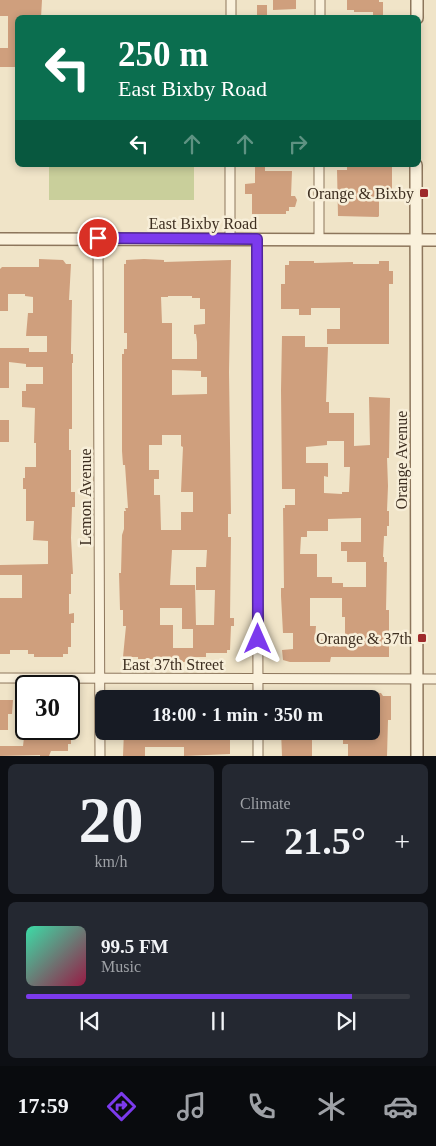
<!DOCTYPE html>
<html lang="en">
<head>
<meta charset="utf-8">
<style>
  body { margin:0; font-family:"Times New Roman",serif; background:#242831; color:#f1f3f6; height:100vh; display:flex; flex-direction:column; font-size:19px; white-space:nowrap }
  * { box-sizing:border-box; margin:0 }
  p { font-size:16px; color:#9ea1a6 }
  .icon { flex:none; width:28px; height:28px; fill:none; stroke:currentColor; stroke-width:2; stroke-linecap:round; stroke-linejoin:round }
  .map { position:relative; height:756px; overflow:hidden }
  .side { display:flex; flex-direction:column; gap:8px; padding:8px; background:#0d0f14; flex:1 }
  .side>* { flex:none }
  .top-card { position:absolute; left:15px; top:15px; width:406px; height:152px; border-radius:8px; box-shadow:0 2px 8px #0003; background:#0b6e4f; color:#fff; overflow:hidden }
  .speed { position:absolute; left:15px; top:675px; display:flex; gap:10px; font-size:25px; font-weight:700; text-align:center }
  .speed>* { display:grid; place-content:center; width:65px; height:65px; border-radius:50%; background:#171b24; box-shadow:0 2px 8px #0003; line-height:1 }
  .speed .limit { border:2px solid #111; border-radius:8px; background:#fff; color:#111 }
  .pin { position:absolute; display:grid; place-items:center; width:42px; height:42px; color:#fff; margin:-21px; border:2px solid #fff; border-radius:50%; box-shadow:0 1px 5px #0007 }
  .me { position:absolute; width:55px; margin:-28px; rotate:0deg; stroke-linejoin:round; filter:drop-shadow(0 0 4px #0008) }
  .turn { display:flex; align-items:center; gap:18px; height:105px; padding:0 20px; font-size:22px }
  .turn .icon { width:65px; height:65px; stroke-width:2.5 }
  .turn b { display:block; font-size:35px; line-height:42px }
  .lanes { display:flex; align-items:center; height:48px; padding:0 20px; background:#0003; justify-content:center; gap:25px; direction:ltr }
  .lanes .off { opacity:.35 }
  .big { font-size:38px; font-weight:700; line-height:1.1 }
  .side .tile { flex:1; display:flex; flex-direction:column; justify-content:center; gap:8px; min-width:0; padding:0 18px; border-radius:8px; background:#242831 }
  .side .dial { align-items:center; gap:0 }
  .dial b { font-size:65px; line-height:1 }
  .song { display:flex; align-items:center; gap:15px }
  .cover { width:60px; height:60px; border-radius:8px; background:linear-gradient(135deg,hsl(160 70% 55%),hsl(340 70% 35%)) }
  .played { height:5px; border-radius:2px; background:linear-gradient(90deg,#7c3aed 85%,#363941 85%) }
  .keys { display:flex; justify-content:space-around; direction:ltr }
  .heat { display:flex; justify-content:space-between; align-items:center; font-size:28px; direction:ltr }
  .side .tiles { flex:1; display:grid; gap:8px; grid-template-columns:1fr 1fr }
  .tile:last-child { grid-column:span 2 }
  .trip { position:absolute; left:95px; top:690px; width:285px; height:50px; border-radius:8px; background:#171b24; box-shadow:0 2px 8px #0003; font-weight:700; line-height:50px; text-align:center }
  .dock { display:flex; height:80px; justify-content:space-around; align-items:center; background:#090b0e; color:#9ea1a6 }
  .dock .icon { width:35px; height:35px }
  .dock .on { color:#7c3aed }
  .dock b { font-size:22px; color:#f1f3f6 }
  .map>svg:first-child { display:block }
</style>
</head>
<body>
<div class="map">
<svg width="436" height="756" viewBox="0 0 436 756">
  <rect width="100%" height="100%" fill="#f0e4c8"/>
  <rect fill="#c9cf9b" x="49" y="165" width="145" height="35"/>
  <g fill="#cf9f7d" fill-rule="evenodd">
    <path d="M0,0H42L41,18H18V67H0V48H8V16H0Z"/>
    <path d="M273,0H296V9L273,10Z"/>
    <path d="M347,0H379V2H383V16H373V12H354V10H347Z"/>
    <rect x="257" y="5" width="10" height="10"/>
    <path d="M255,165H265V171H292L291,196H295L297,200L295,207H289V211H286V214H252V194H245V184L255,183Z"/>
    <path d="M347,165H392V194H379V216L378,217L338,216L337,170H347Z"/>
    <path d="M39,259L63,260L66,264H71L69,300H72L71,349V354H73V363H72V429H69V450H71V492H75V507H72L71,538L73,574H71V594H69V614L74,613V623H71V647H68V654H63V657H34V654H28V650H10V654H0V598H22V575H0V565L48,564V541L33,540L34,521H26V489H23V478H25V467H36V443H34L35,408L22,407V391H26V384H43V367H26V364L9,362V388H0V348H29V352H47V336H26L28,313H33V297L25,296V294H8V311H0V269L2,267H39Z"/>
    <path d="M144,259L164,260V262L231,260L229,372L231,514H228V537H231L230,618H234V626H231L230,650H227V653H206V657H194V662H180V659H138V657H123L126,626H123V610H120L119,573H121L122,535L124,529V511H126L125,508H128L125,465H123L122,451V354H124V349H127V333H124V264H126V260ZM168,296H192V298H200V309H205V324L194,325V334H196L197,342V359H172V323H162L161,297H168ZM172,370L201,371V377H207V394L172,395ZM162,435H181V446L183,447L181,492H193V512H181V530H161L160,495H154V479H159V470H149V445H162ZM172,550H207L206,567H196V590H215L214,625H196L195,585H170ZM160,608H182V629H193V648H173V625H160Z"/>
    <path d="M289,261H314V263L353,262V264H379V261H389V271H393V284H389V344H327V329H340V308H311V315H299V309H281V284H285V265H289Z"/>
    <path d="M282,336H305V347H328L326,402H329V413H354V446L370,445L369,397L390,398L389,458H387L388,486L387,511H389V526H387V536H384L383,557H384V562H387L386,610H389V657H331L330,662H290L283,660L282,650L293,649V633H283L281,596V588H284L283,508H285V505H295V489H282L281,390ZM327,441H344V467H350L349,492H342V494L324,493V476L328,477V463H306V447L327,445ZM361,518V542H341V551H347V562H366V587H343V583H332V577H317V554H300L301,537H307V531H328V519ZM310,598H342V617H345V641L315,639L316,626H310Z"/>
    <rect x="0" y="420" width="9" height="22"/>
    <path d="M371,693H381L383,696H391V720H388L387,756H348V744H343V731H373Z"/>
    <path d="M0,700H13L12,714H8V730H0Z"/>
    <path d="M25,729H33V736H58L59,729H71V744H68V751H51L49,756H40V755L0,756V746H23Z"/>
    <path d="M124,731H148V737H182L183,731H191V737L230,736V754L184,756V747H145V756H123Z"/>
    <path d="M281,731H304V737H312V756H282Z"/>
  </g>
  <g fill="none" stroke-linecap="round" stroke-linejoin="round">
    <defs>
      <g id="minor">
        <path d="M231,18V0"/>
        <path d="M320,18V0"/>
        <path d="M98,238L100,756"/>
        <path d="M230,239V165"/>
        <path d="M257,239L258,699"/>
        <path d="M319,240V165"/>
        <path d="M0,678L436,679"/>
        <path d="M258,756V731"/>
      </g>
      <g id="tertiary">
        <path d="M417,18V0"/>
        <path d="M416,165L417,756"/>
        <path d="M0,239L436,240"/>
      </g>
    </defs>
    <use href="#minor" stroke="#8d765c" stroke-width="11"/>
    <use href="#tertiary" stroke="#8d765c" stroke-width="14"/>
    <use href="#minor" stroke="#faf1dc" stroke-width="9"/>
    <use href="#tertiary" stroke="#faf1dc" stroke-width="11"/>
  </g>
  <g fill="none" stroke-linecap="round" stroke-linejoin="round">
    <defs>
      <path id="route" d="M98,238L257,239L258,639"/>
    </defs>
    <use href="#route" stroke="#51269a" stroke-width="12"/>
    <use href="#route" stroke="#7c3aed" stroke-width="9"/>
  </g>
  <g fill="#9e2a2b" stroke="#f7eed8" stroke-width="2">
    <rect x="419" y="188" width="10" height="10" rx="2.5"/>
    <rect x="417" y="633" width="10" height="10" rx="2.5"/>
  </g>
  <g text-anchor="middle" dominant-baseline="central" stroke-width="5" stroke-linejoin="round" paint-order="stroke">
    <g font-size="16" fill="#3d2e20" stroke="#f7eed8" text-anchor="end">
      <text x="414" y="193">Orange &amp; Bixby</text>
      <text x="412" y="638">Orange &amp; 37th</text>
    </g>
    <g font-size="16" fill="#3d2e20" stroke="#f7eed8">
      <text x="203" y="223">East Bixby Road</text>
      <text transform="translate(401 460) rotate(-90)">Orange Avenue</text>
      <text transform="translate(85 497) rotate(-90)">Lemon Avenue</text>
      <text x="173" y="664">East 37th Street</text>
    </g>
  </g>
</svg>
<div class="speed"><div class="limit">30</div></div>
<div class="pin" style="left:98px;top:238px;background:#d93025"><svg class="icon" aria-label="arrive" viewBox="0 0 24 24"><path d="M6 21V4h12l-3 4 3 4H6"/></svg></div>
<svg class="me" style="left:258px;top:639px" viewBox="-20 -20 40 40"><path d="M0-17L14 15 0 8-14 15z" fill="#7c3aed" stroke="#fff" stroke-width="4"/></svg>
<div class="trip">18:00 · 1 min · 350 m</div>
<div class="top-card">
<div class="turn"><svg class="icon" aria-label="left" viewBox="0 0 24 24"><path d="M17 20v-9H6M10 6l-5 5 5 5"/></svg><div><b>250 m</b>East Bixby Road</div></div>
<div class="lanes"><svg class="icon" aria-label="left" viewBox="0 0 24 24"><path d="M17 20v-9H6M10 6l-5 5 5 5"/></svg><svg class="icon off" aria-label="ahead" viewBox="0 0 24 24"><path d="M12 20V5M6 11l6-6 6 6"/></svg><svg class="icon off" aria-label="ahead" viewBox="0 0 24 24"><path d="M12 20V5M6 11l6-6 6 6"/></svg><svg class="icon off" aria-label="right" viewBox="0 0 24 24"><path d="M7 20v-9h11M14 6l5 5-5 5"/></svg></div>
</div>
</div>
<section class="side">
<div class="tiles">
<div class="tile dial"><b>20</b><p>km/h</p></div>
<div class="tile"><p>Climate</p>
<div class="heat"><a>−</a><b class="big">21.5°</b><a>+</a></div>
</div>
<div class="tile">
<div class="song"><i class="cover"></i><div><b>99.5 FM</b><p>Music</p></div></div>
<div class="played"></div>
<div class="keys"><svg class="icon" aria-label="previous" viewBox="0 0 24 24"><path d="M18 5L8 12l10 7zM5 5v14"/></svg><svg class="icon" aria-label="pause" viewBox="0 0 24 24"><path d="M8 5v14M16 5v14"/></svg><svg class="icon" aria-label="next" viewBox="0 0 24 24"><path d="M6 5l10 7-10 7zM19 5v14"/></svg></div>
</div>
</div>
</section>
<nav class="dock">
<b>17:59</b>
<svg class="icon on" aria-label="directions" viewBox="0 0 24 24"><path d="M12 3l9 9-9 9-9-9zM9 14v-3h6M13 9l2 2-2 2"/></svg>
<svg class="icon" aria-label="music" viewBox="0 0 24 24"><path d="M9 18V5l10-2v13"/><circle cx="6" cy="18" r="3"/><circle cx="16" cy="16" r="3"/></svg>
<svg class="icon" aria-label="phone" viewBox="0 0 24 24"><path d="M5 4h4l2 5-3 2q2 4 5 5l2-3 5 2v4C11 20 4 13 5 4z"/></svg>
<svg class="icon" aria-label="climate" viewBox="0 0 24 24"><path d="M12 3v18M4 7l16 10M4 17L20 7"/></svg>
<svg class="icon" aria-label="car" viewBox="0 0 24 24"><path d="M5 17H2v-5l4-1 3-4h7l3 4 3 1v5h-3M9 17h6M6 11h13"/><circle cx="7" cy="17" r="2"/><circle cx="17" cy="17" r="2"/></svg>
</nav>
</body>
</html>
